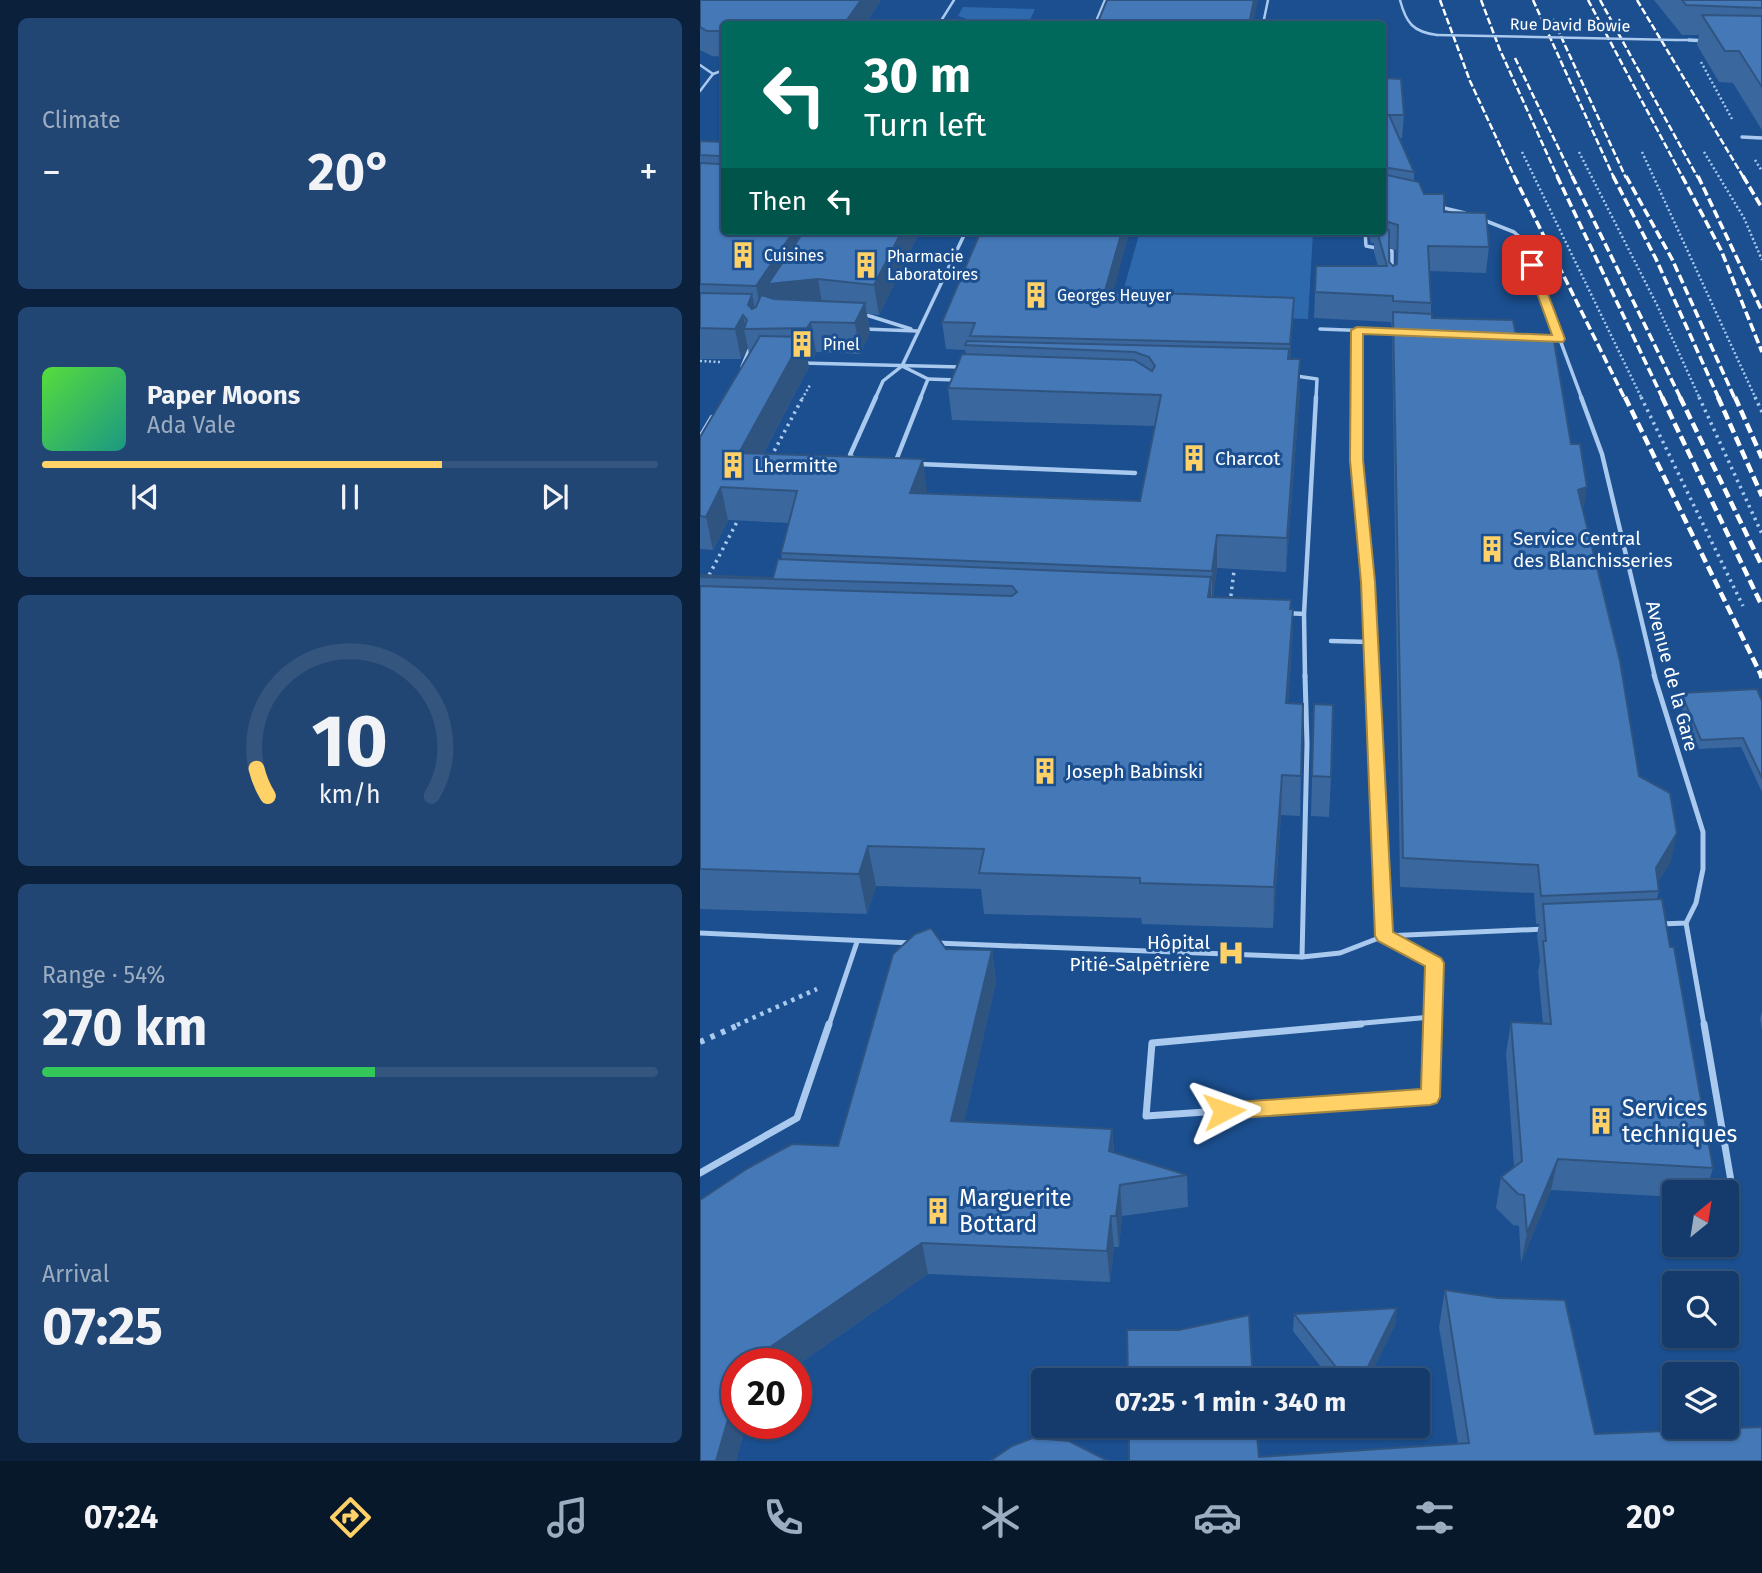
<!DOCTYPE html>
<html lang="en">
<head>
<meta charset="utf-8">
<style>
  body { margin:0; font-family:"Fira Sans",sans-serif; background:#214673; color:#f1f3f6; height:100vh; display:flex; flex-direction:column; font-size:26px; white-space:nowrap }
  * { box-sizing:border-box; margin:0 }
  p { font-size:23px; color:#9dadc1 }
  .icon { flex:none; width:38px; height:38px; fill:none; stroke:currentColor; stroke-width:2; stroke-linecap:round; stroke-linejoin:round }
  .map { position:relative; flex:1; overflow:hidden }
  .drawer { display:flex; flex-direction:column; gap:18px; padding:18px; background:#0b203b; width:700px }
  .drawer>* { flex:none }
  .top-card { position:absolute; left:21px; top:21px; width:665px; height:214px; border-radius:7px; box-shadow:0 2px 5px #0004,0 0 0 2px #33557e; background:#00695c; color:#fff; overflow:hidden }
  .needle { width:46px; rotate:30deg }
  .fabs { position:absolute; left:962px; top:1180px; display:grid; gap:14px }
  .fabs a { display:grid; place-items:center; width:77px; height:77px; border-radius:7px; background:#143b6b; box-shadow:0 2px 5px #0004,0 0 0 2px #33557e; font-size:35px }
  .speed { position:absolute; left:21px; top:1348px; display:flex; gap:14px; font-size:35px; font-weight:700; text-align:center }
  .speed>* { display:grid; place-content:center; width:91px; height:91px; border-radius:50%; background:#143b6b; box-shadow:0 2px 5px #0004,0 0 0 2px #33557e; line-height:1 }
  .speed .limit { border:10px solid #d22; background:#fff; color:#111 }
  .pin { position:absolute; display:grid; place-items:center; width:60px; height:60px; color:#fff; margin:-30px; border-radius:14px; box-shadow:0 4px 10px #0006 }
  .me { position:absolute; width:77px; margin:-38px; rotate:86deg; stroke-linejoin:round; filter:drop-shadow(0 0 5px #0008) }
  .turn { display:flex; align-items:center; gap:24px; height:147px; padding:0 28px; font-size:32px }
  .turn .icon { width:91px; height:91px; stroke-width:2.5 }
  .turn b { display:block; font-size:49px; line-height:60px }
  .then { display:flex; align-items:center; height:66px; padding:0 28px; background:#0003; gap:14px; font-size:26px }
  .big { font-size:52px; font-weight:700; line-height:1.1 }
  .drawer .tile { flex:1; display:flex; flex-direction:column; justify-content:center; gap:10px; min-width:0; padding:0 24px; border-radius:10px; background:#214673 }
  .drawer .dial { align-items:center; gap:0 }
  .dial svg { height:182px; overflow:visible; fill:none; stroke:#33557e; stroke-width:7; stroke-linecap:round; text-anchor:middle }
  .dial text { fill:#f1f3f6; stroke:none }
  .song { display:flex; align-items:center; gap:21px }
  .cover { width:84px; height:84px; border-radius:10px; background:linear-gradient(135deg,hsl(110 70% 55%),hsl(170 70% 35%)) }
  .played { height:7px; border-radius:4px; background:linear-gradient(90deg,#ffd166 65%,#33557e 65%) }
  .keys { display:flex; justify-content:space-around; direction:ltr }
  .heat { display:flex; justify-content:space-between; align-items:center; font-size:38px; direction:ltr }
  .charge { height:10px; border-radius:5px; background:linear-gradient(90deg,#34c759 54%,#33557e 0) }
  .trip { position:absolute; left:331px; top:1368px; width:399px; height:70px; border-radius:7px; background:#143b6b; box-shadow:0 2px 5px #0004,0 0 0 2px #33557e; font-weight:700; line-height:70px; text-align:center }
  .tab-bar { display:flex; height:112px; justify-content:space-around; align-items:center; background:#08182b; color:#9dadc1 }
  .tab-bar .icon { width:49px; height:49px }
  .tab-bar .on { color:#ffd166 }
  .tab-bar b { font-size:32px; color:#f1f3f6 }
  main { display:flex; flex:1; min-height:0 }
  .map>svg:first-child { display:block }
</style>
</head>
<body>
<main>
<section class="drawer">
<div class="tile"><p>Climate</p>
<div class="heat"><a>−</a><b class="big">20°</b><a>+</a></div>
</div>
<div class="tile">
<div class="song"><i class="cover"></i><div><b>Paper Moons</b><p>Ada Vale</p></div></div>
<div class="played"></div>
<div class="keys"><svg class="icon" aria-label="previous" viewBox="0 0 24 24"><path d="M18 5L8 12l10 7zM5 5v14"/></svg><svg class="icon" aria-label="pause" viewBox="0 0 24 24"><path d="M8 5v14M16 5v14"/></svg><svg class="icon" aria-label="next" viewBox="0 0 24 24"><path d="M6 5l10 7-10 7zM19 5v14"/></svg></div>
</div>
<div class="tile dial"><svg viewBox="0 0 100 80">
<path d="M14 69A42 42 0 1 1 86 69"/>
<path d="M14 69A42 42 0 0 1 9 57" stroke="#ffd166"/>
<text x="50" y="56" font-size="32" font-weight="700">10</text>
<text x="50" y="72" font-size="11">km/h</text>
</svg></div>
<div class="tile"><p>Range · 54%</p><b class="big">270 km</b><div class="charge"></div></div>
<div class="tile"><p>Arrival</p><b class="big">07:25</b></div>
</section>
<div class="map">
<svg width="1062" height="1461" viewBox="0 0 1062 1461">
  <rect width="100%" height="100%" fill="#1b4f8f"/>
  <g fill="#2e69ad">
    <path d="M263,7L335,9L329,22L270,20L258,16Z"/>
    <path d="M440,231L613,233L608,319L417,313Z"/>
  </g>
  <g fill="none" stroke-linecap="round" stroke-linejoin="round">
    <g stroke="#a9c9ee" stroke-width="2.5" stroke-dasharray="2 2.5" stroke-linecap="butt">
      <path d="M1001,62L1032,119"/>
      <path d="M822,152L942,399"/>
      <path d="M879,152L957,305L1000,399"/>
      <path d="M942,152L1056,399"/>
      <path d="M1004,152L1044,218L1062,260"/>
      <path d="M1055,160L1062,171"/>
      <path d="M0,361L20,362"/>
      <path d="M102,399L110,385"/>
    </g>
    <g stroke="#a9c9ee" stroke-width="3.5" stroke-dasharray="2.5 4.5" stroke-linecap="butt">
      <path d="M941,397L1043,606"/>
      <path d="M999,397L1062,534"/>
      <path d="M1055,397L1062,412"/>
      <path d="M71,457L103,397"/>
      <path d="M6,581L39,518"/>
      <path d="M530,603L535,563"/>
    </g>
    <path stroke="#a9c9ee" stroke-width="4.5" stroke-dasharray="3.5 5" stroke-linecap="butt" d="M37,1025L117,989"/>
    <path stroke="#a9c9ee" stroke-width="6" stroke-dasharray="4.5 7" stroke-linecap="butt" d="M0,1042L41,1024"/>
    <g stroke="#a9c9ee" stroke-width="2.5">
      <path d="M700,0C706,23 713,32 737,35"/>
      <path d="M186,24H300"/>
      <path d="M239,24L254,0"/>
      <path d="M395,24L405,0"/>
      <path d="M563,24L568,0"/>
      <path d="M976,40H989"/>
      <path d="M0,65L13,74"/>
      <path d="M13,74L24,70"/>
      <path d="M0,91L13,74"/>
    </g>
    <g stroke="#a9c9ee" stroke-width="3.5">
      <path d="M740,207L765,213"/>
      <path d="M781,219L814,232L823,240L882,399"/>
      <path d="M665,231L666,246L692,251V269"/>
      <path d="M160,313L211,329"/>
      <path d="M164,329L217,331"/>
      <path d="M620,329L699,332"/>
      <path d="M810,337L859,339"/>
      <path d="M102,363L260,367"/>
      <path d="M202,366L266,231"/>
      <path d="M42,367L49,350"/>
      <path d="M596,376L617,379L616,399"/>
      <path d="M228,379L257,380"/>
      <path d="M175,399L183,381L202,366L228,379L220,399"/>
      <path d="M656,399L657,330"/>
    </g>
    <g stroke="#a9c9ee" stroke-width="4.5">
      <path d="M656,397C656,491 668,584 672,677"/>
      <path d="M881,397L902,454L955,677"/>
      <path d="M0,437L12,417"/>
      <path d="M157,462L150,455L176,397"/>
      <path d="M195,463L221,397"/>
      <path d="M219,464L435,473"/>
      <path d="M586,613L604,614L605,677"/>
      <path d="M604,614L616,397"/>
      <path d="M631,641L670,642"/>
    </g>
    <g stroke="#a9c9ee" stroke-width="5">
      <path d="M672,675L684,936"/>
      <path d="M954,675L1003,832V869L996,903L986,923L960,924"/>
      <path d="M986,923L1004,1025"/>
      <path d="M0,933L212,943"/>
      <path d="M687,937L735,963L733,1025"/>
      <path d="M236,943L602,957L640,953L684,936L845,929"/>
      <path d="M602,957L607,744L605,675"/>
      <path d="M129,1025L157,942"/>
      <path d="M642,1025L731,1017"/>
    </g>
    <g stroke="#a9c9ee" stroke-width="7">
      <path d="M661,1024L452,1043L446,1116L730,1097L733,1024"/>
      <path d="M1004,1024L1036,1210"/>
      <path d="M0,1173L97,1118L129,1024"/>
    </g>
    <g stroke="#a9c9ee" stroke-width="3.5">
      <path d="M989,40L1006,41"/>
      <path d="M1042,137L1062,138"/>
    </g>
    <g stroke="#fff" stroke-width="2.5" stroke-dasharray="7 2.5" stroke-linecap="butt">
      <path d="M740,0L770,81L815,178"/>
      <path d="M781,0L800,50L858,178"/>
      <path d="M833,0L914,178"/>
      <path d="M888,0L983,178"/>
      <path d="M900,0L998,178"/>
      <path d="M937,0L1044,178"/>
      <path d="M853,19L926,178"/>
      <path d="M815,58L873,178"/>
    </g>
    <g stroke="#fff" stroke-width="3.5" stroke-dasharray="9 3.5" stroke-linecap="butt">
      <path d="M814,176L925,399"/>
      <path d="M857,176L963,399"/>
      <path d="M872,176L981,399"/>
      <path d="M913,176L956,259L1019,399"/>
      <path d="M926,176L972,259L1035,399"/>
      <path d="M982,176L1021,250L1062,352"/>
      <path d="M998,176L1062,311"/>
      <path d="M1043,176L1062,208"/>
    </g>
    <g stroke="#fff" stroke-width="4.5" stroke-dasharray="10 4.5" stroke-linecap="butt">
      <path d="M925,397L1062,677"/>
      <path d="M962,397L1062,606"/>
      <path d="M980,397L1062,566"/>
      <path d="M1018,397L1062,496"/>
      <path d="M1035,397L1062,458"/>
    </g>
    <path stroke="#fff" stroke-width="5" stroke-dasharray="13 5" stroke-linecap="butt" d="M1061,675L1062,678"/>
    <path stroke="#a9c9ee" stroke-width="2.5" d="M737,35L976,40"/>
  </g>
  <g fill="#3a679d" fill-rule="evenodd">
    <path d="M0,0H181L165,24H24V57L12,56L0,50Z"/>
    <path d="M954,0H1062V130L1033,83L1019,82L997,45L999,35H982Z"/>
    <path d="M682,78L704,115L702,138H699L714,172V181L724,194L789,247L786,273L730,271L731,303V314L732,318L817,340L883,513L939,776L971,861L958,882L959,891L957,899L1013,1168L1006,1192H975V1197L851,1190L821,1263L819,1226L813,1225L796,1208L801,1177L814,1167L806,1053L811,1022L843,1024L838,972L840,961L837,935L839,924H836L834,893L700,887L692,328L691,322L614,318L616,266H678L674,252V243H671L668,231H682ZM689,248L696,250V265L693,266L689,262Z"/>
    <path d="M0,141L24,142V231H220L179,315L167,314L170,333L160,354L116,352L113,359H107L109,367L63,454L227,492V494L440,501L455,426L252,420L248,388L266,354L265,350L246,349L242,322L413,292L594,298L590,359L600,390L586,572L517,568L513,597L593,609L592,648L588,703L601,776L600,816L581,815L573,928L442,924L441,918L284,914L281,889L176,886L167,914L0,909V575L73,578L82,559L81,553L89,523L28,520L13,550L0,549V437L49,355L48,348L41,359H0Z"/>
    <path d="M981,693L1062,701V792L1041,747L999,749L979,702Z"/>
    <path d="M614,704L631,777L629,817L611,816Z"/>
    <path d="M231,928L246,949L292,950L296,982L264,1122L412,1129L414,1152L487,1175L488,1207L422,1216L419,1247H414L410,1282L228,1274L96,1366V1363H37V1423H46L36,1461H0V1200L48,1168L92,1144L138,1146L193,954L215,934Z"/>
    <path d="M1062,1011V1030L1060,1019Z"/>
    <path d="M745,1290L798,1298L865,1300L895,1434L1062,1427V1461H429V1426H556L559,1457L758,1444L739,1327Z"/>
    <path d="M697,1308L695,1325L667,1381H632L593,1331L594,1314Z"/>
  </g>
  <g fill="#305480">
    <path d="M161,0H181L165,24H144Z"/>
    <path d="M554,0H558L553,24H549Z"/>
    <path d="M94,231H119L118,279L123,309L62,316L56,286Z"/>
    <path d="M202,231H220L179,315L174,285Z"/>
    <path d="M422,231H430L406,318L405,291Z"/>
    <path d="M52,294L58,324L48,305Z"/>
    <path d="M594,298L593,324L589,371L590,344Z"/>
    <path d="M165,303L170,333L160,354L155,323Z"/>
    <path d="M43,315L46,329H44L48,348L41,359L35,329Z"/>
    <path d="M111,322L116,352L113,359L107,328Z"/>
    <path d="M103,337L109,367L46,485L39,453Z"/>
    <path d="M600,359V390L586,572L587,538Z"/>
    <path d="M223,459L227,492L214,526L210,493Z"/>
    <path d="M21,487L28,520L13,550L6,517Z"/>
    <path d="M887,487L883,513L878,490Z"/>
    <path d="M517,535V568L512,605V571Z"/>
    <path d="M511,577V615L508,597Z"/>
    <path d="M593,609L592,648L585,742L586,703Z"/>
    <path d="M582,775L581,815L573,928L574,887Z"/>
    <path d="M977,833L971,861L953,891L956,868Z"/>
    <path d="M168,846L176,886L167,914L159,874Z"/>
    <path d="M292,950L296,982L257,1153L251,1121Z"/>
    <path d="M412,1129L414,1160L409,1151Z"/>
    <path d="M858,1159L851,1190L821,1263L827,1233Z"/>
    <path d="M420,1185L422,1216L419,1247L416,1216Z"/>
    <path d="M411,1216L414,1247L410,1282L407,1251Z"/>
    <path d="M222,1243L228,1274L96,1366V1363H47Z"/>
    <path d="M697,1308L695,1325L667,1381H661Z"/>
    <path d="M37,1388V1423H46L36,1461H16Z"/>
  </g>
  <g fill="#4478b7" stroke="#305480" stroke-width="2">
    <path d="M0,0H161L144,24H24V31H7L0,27Z"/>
    <path d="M407,0H554L549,24H397Z"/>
    <path d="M982,0H1062V8L986,5Z"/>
    <path d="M1002,15L1062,16V87L1039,51H1025Z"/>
    <path d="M682,78L701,79L704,115H689L714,172L682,167Z"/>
    <path d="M0,141L24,142V231H94L56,286L0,284V163L19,164L23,161L19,156L0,155Z"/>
    <path d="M682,174L719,182L724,194H744V212L786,213L789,247L728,246L731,303L693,301V296L615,292L616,266H687L677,231H682V228L689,230V262L693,266L697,264L698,225L682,220Z"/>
    <path d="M104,231H202L174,285L118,279L68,284Z"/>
    <path d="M281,231H422L405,291L594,298L590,344L270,336L275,323L242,322Z"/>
    <path d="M0,293L52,294L48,305L52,309L56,307L61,295L74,299L165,303L155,323L111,322L107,328L44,329L47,320L43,315L35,329L0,328Z"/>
    <path d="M693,312L732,314V318L813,320L817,340L854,341L871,444H880L887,487L878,490L920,661L939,776L970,793L977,833L956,868L959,891L841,896L838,865L703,858Z"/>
    <path d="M60,336L103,337L39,453L223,459L210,493L440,501L461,395L248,388L262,354L434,360L452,371L455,366L449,357L435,352L265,345L267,341L589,349L588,359H600L587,538L517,535L512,571L81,553L97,491L21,487L6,517L0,516V437Z"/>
    <path d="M78,559L511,577L508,597L591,600L590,609H593L586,703L603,704L601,776L582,775L574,887L440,883V878L279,873L284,849L168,846L159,874L0,869V586L312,596L317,592L312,586L0,577V575L73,578Z"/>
    <path d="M1057,689L1062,701V778L1043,738L1001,740L981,693Z"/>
    <path d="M614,704L633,705L631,777L612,776Z"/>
    <path d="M962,899L970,947H974L1013,1168L858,1159L827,1233L824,1195L818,1194L801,1177L822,1161L811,1022L851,1024L843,941H846L843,904Z"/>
    <path d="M231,928L246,949L292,950L251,1121L412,1129L409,1151L487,1175L420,1185L416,1216H411L407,1251L222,1243L47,1363H37V1388L16,1461H0V1200L48,1168L92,1144L138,1146L193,954L215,934Z"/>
    <path d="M745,1290L798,1298L865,1300L895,1434L1062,1427V1461H429V1426H556L559,1457L769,1443Z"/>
    <path d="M697,1308L661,1381H647L594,1314Z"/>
    <path d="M549,1315L553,1381H428L427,1330H479Z"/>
    <path d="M333,1438L369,1441L408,1461H290L312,1446Z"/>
  </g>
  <path fill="#ffd166" stroke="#a68842" stroke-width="2" d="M832,261L837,265L865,339L863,342L663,334V460L675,582L693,932L741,958L744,963L740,1097L737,1103L730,1105L524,1119L517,1117L514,1111L517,1105L524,1103L721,1089L725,966L678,941L675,936L661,582L650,460L651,330L657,327L852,335L827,265Z"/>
  <defs>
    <symbol id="building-bare" viewBox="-9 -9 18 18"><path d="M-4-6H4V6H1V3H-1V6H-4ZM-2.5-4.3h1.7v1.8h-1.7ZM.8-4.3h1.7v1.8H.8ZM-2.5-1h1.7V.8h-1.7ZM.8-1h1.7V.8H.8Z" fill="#ffd166" stroke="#1b4f8f" stroke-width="2.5" paint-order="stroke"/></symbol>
    <symbol id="hospital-bare" viewBox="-9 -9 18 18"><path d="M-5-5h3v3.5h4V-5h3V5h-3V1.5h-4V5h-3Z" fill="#ffd166" stroke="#1b4f8f" stroke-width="2.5" paint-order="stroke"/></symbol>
  </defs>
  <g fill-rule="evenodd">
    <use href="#building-bare" x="24" y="236" width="38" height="38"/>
    <use href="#building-bare" x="147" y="246" width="38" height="38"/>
    <use href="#building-bare" x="317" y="276" width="38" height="38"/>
    <use href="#building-bare" x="83" y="325" width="38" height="38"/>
    <use href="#building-bare" x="475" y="439" width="38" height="38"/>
    <use href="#building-bare" x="14" y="446" width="38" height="38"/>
    <use href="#building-bare" x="773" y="530" width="38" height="38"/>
    <use href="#building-bare" x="326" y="752" width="38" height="38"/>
    <use href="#hospital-bare" x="512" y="934" width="38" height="38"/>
    <use href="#building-bare" x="882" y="1102" width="38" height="38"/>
    <use href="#building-bare" x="219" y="1192" width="38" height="38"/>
  </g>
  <g text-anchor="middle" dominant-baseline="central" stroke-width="6" stroke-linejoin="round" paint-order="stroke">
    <g font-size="16" fill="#fff" stroke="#1b4f8f">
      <text transform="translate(870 25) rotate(1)">Rue David Bowie</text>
    </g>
    <g font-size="16" fill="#fff" stroke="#1b4f8f" text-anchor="start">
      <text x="64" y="255">Cuisines</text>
      <text x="187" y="256">Pharmacie<tspan x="187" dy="18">Laboratoires</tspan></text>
      <text x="357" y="295">Georges Heuyer</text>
      <text x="123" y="344">Pinel</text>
    </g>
    <g font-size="19" fill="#fff" stroke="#1b4f8f" text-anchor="start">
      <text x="515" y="458">Charcot</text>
      <text x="54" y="465">Lhermitte</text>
      <text x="813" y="538">Service Central<tspan x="813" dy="22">des Blanchisseries</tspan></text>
      <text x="366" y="771">Joseph Babinski</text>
      <text x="510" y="942" text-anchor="end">Hôpital<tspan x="510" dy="22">Pitié-Salpêtrière</tspan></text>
    </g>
    <g font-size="19" fill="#fff" stroke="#1b4f8f">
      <text transform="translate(972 676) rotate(75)">Avenue de la Gare</text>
    </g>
    <g font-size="23" fill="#fff" stroke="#1b4f8f" text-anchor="start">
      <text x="922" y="1108">Services<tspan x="922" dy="26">techniques</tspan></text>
      <text x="259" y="1198">Marguerite<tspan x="259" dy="26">Bottard</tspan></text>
    </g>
  </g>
</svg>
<div class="fabs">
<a><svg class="needle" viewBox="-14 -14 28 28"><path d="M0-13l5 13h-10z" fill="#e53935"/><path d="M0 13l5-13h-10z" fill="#9dadc1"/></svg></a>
<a><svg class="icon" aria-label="search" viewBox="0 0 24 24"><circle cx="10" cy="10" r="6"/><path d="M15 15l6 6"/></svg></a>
<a><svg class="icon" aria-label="layers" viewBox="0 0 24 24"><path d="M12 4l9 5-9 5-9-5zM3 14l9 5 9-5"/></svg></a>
</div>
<div class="speed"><div class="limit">20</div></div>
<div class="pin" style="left:832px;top:265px;background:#d93025"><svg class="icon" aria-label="arrive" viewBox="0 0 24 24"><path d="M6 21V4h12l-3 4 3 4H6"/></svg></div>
<svg class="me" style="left:524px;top:1111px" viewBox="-20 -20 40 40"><path d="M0-17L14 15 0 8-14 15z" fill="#ffd166" stroke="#fff" stroke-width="4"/></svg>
<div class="trip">07:25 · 1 min · 340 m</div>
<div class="top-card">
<div class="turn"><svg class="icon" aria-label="left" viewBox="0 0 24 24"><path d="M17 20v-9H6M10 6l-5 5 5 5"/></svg><div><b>30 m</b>Turn left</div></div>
<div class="then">Then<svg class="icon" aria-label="left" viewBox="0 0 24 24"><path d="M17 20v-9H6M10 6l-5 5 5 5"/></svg></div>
</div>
</div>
</main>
<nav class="tab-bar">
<b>07:24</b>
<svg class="icon on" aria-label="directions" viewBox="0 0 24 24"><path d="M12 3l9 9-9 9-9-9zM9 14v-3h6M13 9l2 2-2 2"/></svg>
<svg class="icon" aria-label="music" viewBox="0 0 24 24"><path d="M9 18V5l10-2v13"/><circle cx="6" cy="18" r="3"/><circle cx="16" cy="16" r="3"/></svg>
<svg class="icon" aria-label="phone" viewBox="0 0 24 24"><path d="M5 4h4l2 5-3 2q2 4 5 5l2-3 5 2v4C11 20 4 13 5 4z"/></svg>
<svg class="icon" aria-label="climate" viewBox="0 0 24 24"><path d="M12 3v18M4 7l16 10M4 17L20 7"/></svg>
<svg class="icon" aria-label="car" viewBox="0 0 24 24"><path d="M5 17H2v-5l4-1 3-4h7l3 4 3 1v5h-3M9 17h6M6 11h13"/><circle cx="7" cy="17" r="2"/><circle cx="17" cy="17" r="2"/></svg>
<svg class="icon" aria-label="filters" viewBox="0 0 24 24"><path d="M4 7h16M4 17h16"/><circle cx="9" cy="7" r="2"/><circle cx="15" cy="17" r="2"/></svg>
<b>20°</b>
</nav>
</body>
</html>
